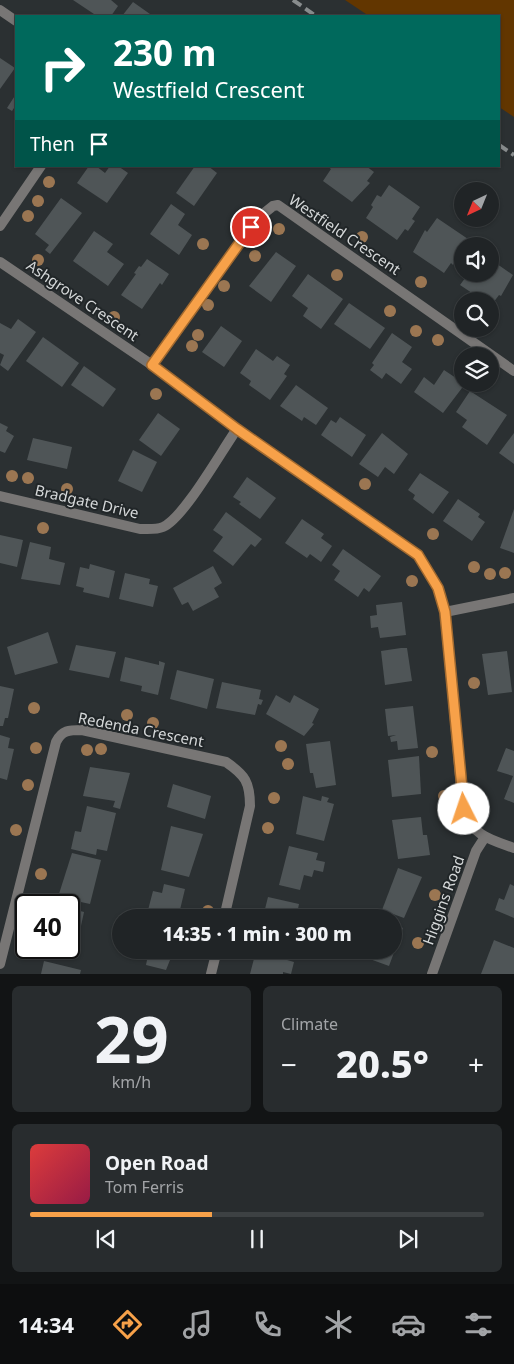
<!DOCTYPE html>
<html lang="en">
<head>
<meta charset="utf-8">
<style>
  body { margin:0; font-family:"Noto Sans",sans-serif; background:#282c2e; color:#f1f3f6; height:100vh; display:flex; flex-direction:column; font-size:19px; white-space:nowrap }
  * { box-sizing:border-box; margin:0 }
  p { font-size:16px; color:#a2a4a7 }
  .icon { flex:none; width:28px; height:28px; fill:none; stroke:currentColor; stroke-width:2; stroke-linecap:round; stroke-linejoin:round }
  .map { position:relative; height:974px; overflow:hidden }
  .drawer { display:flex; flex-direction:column; gap:12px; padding:12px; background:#121415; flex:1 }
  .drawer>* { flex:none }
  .guide { position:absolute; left:15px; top:15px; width:485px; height:152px; border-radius:0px; box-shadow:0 1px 4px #0004,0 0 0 1px #3d4143; background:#00695c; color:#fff; overflow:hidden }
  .needle { width:32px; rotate:223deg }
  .fabs { position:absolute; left:454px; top:182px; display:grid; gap:10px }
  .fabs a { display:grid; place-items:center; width:45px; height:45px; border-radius:50%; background:#202426; box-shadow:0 1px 4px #0004,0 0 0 1px #3d4143; font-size:25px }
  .speed { position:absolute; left:15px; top:894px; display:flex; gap:10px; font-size:25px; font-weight:700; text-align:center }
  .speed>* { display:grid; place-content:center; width:65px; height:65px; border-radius:50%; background:#202426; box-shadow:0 1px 4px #0004,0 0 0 1px #3d4143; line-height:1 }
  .speed .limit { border:2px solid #111; border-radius:8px; background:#fff; color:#111 }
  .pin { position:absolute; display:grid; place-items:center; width:42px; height:42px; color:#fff; margin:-21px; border:2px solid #fff; border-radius:50%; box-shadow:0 1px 5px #0007 }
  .me { position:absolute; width:55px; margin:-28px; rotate:356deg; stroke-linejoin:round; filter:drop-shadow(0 0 4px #0008) }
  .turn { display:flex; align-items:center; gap:18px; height:105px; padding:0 15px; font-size:22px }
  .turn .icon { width:65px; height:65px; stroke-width:2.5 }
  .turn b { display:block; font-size:35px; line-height:42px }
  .then { display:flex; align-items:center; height:48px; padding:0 15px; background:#0003; gap:10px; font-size:19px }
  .big { font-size:38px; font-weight:800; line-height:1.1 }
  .drawer .widget { flex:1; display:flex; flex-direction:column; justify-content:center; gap:8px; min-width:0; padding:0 18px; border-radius:8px; background:#282c2e }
  .drawer .dial { align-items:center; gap:0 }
  .dial b { font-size:65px; line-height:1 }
  .song { display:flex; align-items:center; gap:15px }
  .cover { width:60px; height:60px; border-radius:8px; background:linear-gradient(135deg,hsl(0 70% 55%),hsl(340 70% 35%)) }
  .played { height:5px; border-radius:2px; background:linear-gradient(90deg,#f7a149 40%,#3d4143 40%) }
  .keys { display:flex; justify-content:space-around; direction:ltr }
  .heat { display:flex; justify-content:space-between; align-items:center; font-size:28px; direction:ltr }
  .drawer .tiles { flex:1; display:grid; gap:12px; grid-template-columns:1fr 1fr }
  .widget:last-child { grid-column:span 2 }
  .trip { position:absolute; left:112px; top:909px; width:290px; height:50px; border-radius:25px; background:#202426; box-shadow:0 1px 4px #0004,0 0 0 1px #3d4143; font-weight:800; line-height:50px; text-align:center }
  .menu { display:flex; height:80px; justify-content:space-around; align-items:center; background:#0d0e0f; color:#a2a4a7 }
  .menu .icon { width:35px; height:35px }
  .menu .active { color:#f7a149 }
  .menu b { font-size:22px; color:#f1f3f6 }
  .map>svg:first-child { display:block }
</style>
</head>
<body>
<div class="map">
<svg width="514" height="974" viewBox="0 0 514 974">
  <rect width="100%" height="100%" fill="#2b3032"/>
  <path fill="#623600" d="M345,0H514V117L499,107V16H369Z"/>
  <g fill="#4f5557">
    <path d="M73,0H111L118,6L111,16H97Z"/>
    <path d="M133,2L150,14L153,16H122Z"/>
    <path d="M0,58L15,68L0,89Z"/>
    <path d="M16,94V110L14,108L12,111L7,108Z"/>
    <path d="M89,166H96L105,173L110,166H118L128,173L107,203L77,183Z"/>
    <path d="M195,166H208L217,173L194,206L176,193Z"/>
    <path d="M327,166H366L374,172L367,181L370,183L352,202L323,181L331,169Z"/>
    <path d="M389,185L420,207L412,219L415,221L408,231L405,229L397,240L366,218L373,207L371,205L377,195L381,197Z"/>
    <path d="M61,198L82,213L50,254L45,250L49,245L35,234Z"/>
    <path d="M171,204L185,214L178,225L192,235L179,255L150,234Z"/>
    <path d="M437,218L468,239L453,265L451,263L444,273L413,252L425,230L427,232Z"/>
    <path d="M94,231L113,244L107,252L124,264L108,286L73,261Z"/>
    <path d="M276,252L296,266L271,302L249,286Z"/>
    <path d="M147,259L169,274L162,285L160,283L142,309L121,295L136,274L134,273L139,266L141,267Z"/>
    <path d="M490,259L513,275L501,296L499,295L490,307V301H484L460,285L468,274H490Z"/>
    <path d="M308,274L343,299L321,329L303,316L308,308L292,296Z"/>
    <path d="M349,303L385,328L370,349L334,324Z"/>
    <path d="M18,319L36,332L8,371L0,365L4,355L0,353V323L11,329Z"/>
    <path d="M221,326L242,341L224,367L202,352Z"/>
    <path d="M392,333L412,347L402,362L412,369L401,384L386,373L382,379L370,370L374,365L372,363Z"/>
    <path d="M43,337L79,363L62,387L26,361Z"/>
    <path d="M256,349L273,361L277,356L290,365L284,374L287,376L270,400L249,385L251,381L240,373Z"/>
    <path d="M84,366L116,389L103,407L71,385Z"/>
    <path d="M444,370L465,384L443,413L414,392L424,377L434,385Z"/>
    <path d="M296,385L328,408L316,425L304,417L302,421L280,406Z"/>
    <path d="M470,391L507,415L487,445L462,427L467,420L456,412Z"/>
    <path d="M158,413L180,429L161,456L139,440Z"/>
    <path d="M340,417L366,435L352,457L321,435L331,420L336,423Z"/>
    <path d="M0,423L8,427L6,431L14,436L5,453L0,451Z"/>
    <path d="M382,433L408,454L394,474L385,467L378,477L359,464Z"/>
    <path d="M514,433V464L499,453Z"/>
    <path d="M33,438L72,447L67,469L27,460Z"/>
    <path d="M133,450L157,462L142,492L118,481Z"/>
    <path d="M420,473L449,492L433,514L413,499L415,495L408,490Z"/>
    <path d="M247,477L276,498L260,519L239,504L241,502L233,497Z"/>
    <path d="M458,499L480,514L478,517L485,522L472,541L443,521Z"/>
    <path d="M514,509V553L500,548Z"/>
    <path d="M226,512L262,539L255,547L251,544L233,566L213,551L223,537L213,530Z"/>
    <path d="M302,519L324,534L321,538L332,546L321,562L310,554L307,558L285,543Z"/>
    <path d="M0,535L23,540L17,567L0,563Z"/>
    <path d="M30,542L51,547L49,559L65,563L60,585L21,579Z"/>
    <path d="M343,549L381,576L369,592L364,588L358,597L334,580L340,571L332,565Z"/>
    <path d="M90,564L115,571L109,598L83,592L84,588L76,586L80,567L89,569Z"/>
    <path d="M213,566L222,583L214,588L219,597L193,611L188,602L182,605L173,588Z"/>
    <path d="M125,573L150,579L149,584L158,586L153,607L119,599Z"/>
    <path d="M402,602L406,635L380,638L378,627L371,628L370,616L377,615L376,605Z"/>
    <path d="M48,632L58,663L15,675L7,647Z"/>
    <path d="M76,645L116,652L109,678L69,670Z"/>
    <path d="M401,648H407L412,681L385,685L381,651Z"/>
    <path d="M507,651L512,692L488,695L482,654Z"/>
    <path d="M125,657L159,665V661L165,663L158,695L141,691L142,686L120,681Z"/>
    <path d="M177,670L214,679L207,709L170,699Z"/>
    <path d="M222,682L261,690L259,699L263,700L261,705L258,704L255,715L216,708Z"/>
    <path d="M0,686L14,689L8,718H5L3,726H0Z"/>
    <path d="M276,695L290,703L294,695L319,709L312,723L314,724L304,736L266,714Z"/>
    <path d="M413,706L418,748L398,750L397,741L391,742L390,737L396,735L388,736L385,709Z"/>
    <path d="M0,735L10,738L8,748L14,749L7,780L0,778Z"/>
    <path d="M330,741L336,785L316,788L313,773H310L306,744Z"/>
    <path d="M506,748L514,751V803L504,799L513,776L497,771Z"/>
    <path d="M419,756L421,794L392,797L388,760Z"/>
    <path d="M90,767L130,773L120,809L113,807L115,801L83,796Z"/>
    <path d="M173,784L211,796L205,819L167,807Z"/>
    <path d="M303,796L321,801L322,796L329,798L327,802L334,804L324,841L296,834Z"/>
    <path d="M87,806L116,813L107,851L97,849L96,855L71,849L75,831L81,832Z"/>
    <path d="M421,817L423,835H427L430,855L398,859L392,820Z"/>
    <path d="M171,826L203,834L189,877L161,870Z"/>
    <path d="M289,846L318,853L316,860L325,862L323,872L314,870L312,877L304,875L300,890L279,885Z"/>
    <path d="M72,853L101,860L90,904L58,897Z"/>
    <path d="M398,868L422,877L404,918L382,910Z"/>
    <path d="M164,884L185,889L178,918H162L147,914L153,891L162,893Z"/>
    <path d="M510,884L514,886V918L495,910L499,898L504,900Z"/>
    <path d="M268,897L299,904L296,918L263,917Z"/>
    <path d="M69,908L84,912L76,949L69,947Z"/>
    <path d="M394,923L403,928L389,966L367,958L370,950H394Z"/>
    <path d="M494,940L514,948V974H481Z"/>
    <path d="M149,950H174L166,970L146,965Z"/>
    <path d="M256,951L294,962L291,974L283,972V974H250Z"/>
    <path d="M44,961L81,970L80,974H41Z"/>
  </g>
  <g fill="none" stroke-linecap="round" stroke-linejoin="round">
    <g stroke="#787675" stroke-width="10">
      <path d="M0,10L16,21"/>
      <path d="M0,226L41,166"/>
      <path d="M152,365L258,218L273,206L278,205L514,371"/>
      <path d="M0,496L140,529C147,529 156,530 163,527C184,518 222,450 237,429"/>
      <path d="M445,612L514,598"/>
      <path d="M0,964L56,742C62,730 69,730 82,730L226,762C245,775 250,782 250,806L224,918"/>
      <path d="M211,974L217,950"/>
      <path d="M432,974L476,851L485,837"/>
    </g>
    <path stroke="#787675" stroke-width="10" d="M0,262L152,365L237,429L418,555L438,588L445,612L463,809C473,836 489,839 514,848"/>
    <g stroke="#888c8d" stroke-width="4" stroke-dasharray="10 5" stroke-linecap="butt">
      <path d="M293,0L316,16"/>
      <path d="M499,145L514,155"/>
    </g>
  </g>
  <g fill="#9b7652">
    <circle cx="49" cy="182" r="6"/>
    <circle cx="38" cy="201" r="6"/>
    <circle cx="28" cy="216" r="6"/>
    <circle cx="279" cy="229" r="6"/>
    <circle cx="362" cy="237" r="6"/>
    <circle cx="203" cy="244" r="6"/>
    <circle cx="255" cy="256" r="6"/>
    <circle cx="38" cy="260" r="6"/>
    <circle cx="337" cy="275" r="6"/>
    <circle cx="421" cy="282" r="6"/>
    <circle cx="224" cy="286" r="6"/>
    <circle cx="208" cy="305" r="6"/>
    <circle cx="390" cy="311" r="6"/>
    <circle cx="114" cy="317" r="6"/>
    <circle cx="416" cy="331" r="6"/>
    <circle cx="198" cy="335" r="6"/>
    <circle cx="438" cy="340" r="6"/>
    <circle cx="192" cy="346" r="6"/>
    <circle cx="156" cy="394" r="6"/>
    <circle cx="12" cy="476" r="6"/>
    <circle cx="28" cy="478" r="6"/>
    <circle cx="365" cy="484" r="6"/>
    <circle cx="67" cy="489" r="6"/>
    <circle cx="43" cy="528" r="6"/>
    <circle cx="433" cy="534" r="6"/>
    <circle cx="474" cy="567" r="6"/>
    <circle cx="505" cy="573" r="6"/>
    <circle cx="490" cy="574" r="6"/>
    <circle cx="412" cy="581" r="6"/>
    <circle cx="474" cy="683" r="6"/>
    <circle cx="34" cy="708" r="6"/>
    <circle cx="127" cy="715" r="6"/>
    <circle cx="153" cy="723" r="6"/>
    <circle cx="281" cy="746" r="6"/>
    <circle cx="36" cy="748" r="6"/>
    <circle cx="101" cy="749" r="6"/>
    <circle cx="87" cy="750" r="6"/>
    <circle cx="432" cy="752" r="6"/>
    <circle cx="288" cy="764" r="6"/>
    <circle cx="28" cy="785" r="6"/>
    <circle cx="444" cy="796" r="6"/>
    <circle cx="274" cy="798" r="6"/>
    <circle cx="268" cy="828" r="6"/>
    <circle cx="16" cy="830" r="6"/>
    <circle cx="41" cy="874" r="6"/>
    <circle cx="435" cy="895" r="6"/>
    <circle cx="208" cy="911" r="6"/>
    <circle cx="418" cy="943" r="6"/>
  </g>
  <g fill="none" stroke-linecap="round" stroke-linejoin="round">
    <defs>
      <path id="route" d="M251,227L152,365L237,429L418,555L438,588L445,612L464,809"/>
    </defs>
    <use href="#route" stroke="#a1692f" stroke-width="12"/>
    <use href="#route" stroke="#f7a149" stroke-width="9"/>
  </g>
  <g text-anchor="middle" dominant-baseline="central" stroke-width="4" stroke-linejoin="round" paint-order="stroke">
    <g font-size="15" fill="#d5d8d9" stroke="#212628">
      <text transform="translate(345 234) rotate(34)">Westfield Crescent</text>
      <text transform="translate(83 300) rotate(34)">Ashgrove Crescent</text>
      <text transform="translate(87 501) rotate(13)">Bradgate Drive</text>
      <text transform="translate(141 729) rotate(11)">Redenda Crescent</text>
      <text transform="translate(443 900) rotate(-70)">Higgins Road</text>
    </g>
  </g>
</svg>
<div class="fabs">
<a><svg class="needle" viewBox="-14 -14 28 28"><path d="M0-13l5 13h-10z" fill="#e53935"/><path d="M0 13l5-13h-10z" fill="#a2a4a7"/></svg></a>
<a><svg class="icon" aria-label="sound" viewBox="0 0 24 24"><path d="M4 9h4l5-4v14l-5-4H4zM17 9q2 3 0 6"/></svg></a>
<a><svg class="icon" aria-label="search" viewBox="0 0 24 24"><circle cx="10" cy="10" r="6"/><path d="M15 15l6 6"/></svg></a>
<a><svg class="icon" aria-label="layers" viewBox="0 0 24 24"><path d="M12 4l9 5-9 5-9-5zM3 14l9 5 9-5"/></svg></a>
</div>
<div class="speed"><div class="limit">40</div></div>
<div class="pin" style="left:251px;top:227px;background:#d93025"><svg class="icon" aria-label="arrive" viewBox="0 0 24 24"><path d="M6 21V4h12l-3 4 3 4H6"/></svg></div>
<svg class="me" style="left:464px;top:809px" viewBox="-20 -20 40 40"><circle r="19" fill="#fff"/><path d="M0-13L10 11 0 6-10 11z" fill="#f7a149"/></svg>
<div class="trip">14:35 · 1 min · 300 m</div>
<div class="guide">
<div class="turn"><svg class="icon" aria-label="right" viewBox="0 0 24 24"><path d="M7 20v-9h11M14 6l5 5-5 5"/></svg><div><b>230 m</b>Westfield Crescent</div></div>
<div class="then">Then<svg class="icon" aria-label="arrive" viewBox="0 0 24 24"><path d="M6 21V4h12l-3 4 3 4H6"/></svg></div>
</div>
</div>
<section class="drawer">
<div class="tiles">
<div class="widget dial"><b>29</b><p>km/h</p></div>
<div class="widget"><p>Climate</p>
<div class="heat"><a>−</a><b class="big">20.5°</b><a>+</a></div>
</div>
<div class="widget">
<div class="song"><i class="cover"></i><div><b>Open Road</b><p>Tom Ferris</p></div></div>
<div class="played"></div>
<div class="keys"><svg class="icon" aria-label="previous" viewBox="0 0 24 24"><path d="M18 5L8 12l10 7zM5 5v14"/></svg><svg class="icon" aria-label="pause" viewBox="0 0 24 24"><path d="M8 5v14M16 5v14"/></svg><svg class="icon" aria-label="next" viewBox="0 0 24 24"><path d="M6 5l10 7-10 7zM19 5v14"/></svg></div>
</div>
</div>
</section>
<nav class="menu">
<b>14:34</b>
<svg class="icon active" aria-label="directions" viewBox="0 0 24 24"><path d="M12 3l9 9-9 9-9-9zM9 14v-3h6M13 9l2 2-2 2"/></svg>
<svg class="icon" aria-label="music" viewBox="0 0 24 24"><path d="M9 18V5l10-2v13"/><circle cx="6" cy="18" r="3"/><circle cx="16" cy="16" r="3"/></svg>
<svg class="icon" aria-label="phone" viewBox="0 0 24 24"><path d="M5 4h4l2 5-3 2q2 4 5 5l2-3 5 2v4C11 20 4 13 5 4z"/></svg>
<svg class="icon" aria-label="climate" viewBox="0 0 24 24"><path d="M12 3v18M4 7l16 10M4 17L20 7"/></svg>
<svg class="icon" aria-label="car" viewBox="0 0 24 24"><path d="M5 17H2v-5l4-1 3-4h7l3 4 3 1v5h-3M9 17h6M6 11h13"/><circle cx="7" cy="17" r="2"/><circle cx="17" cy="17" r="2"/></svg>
<svg class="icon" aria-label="filters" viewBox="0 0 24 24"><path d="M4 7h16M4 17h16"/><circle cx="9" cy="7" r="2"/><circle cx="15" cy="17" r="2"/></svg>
</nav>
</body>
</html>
